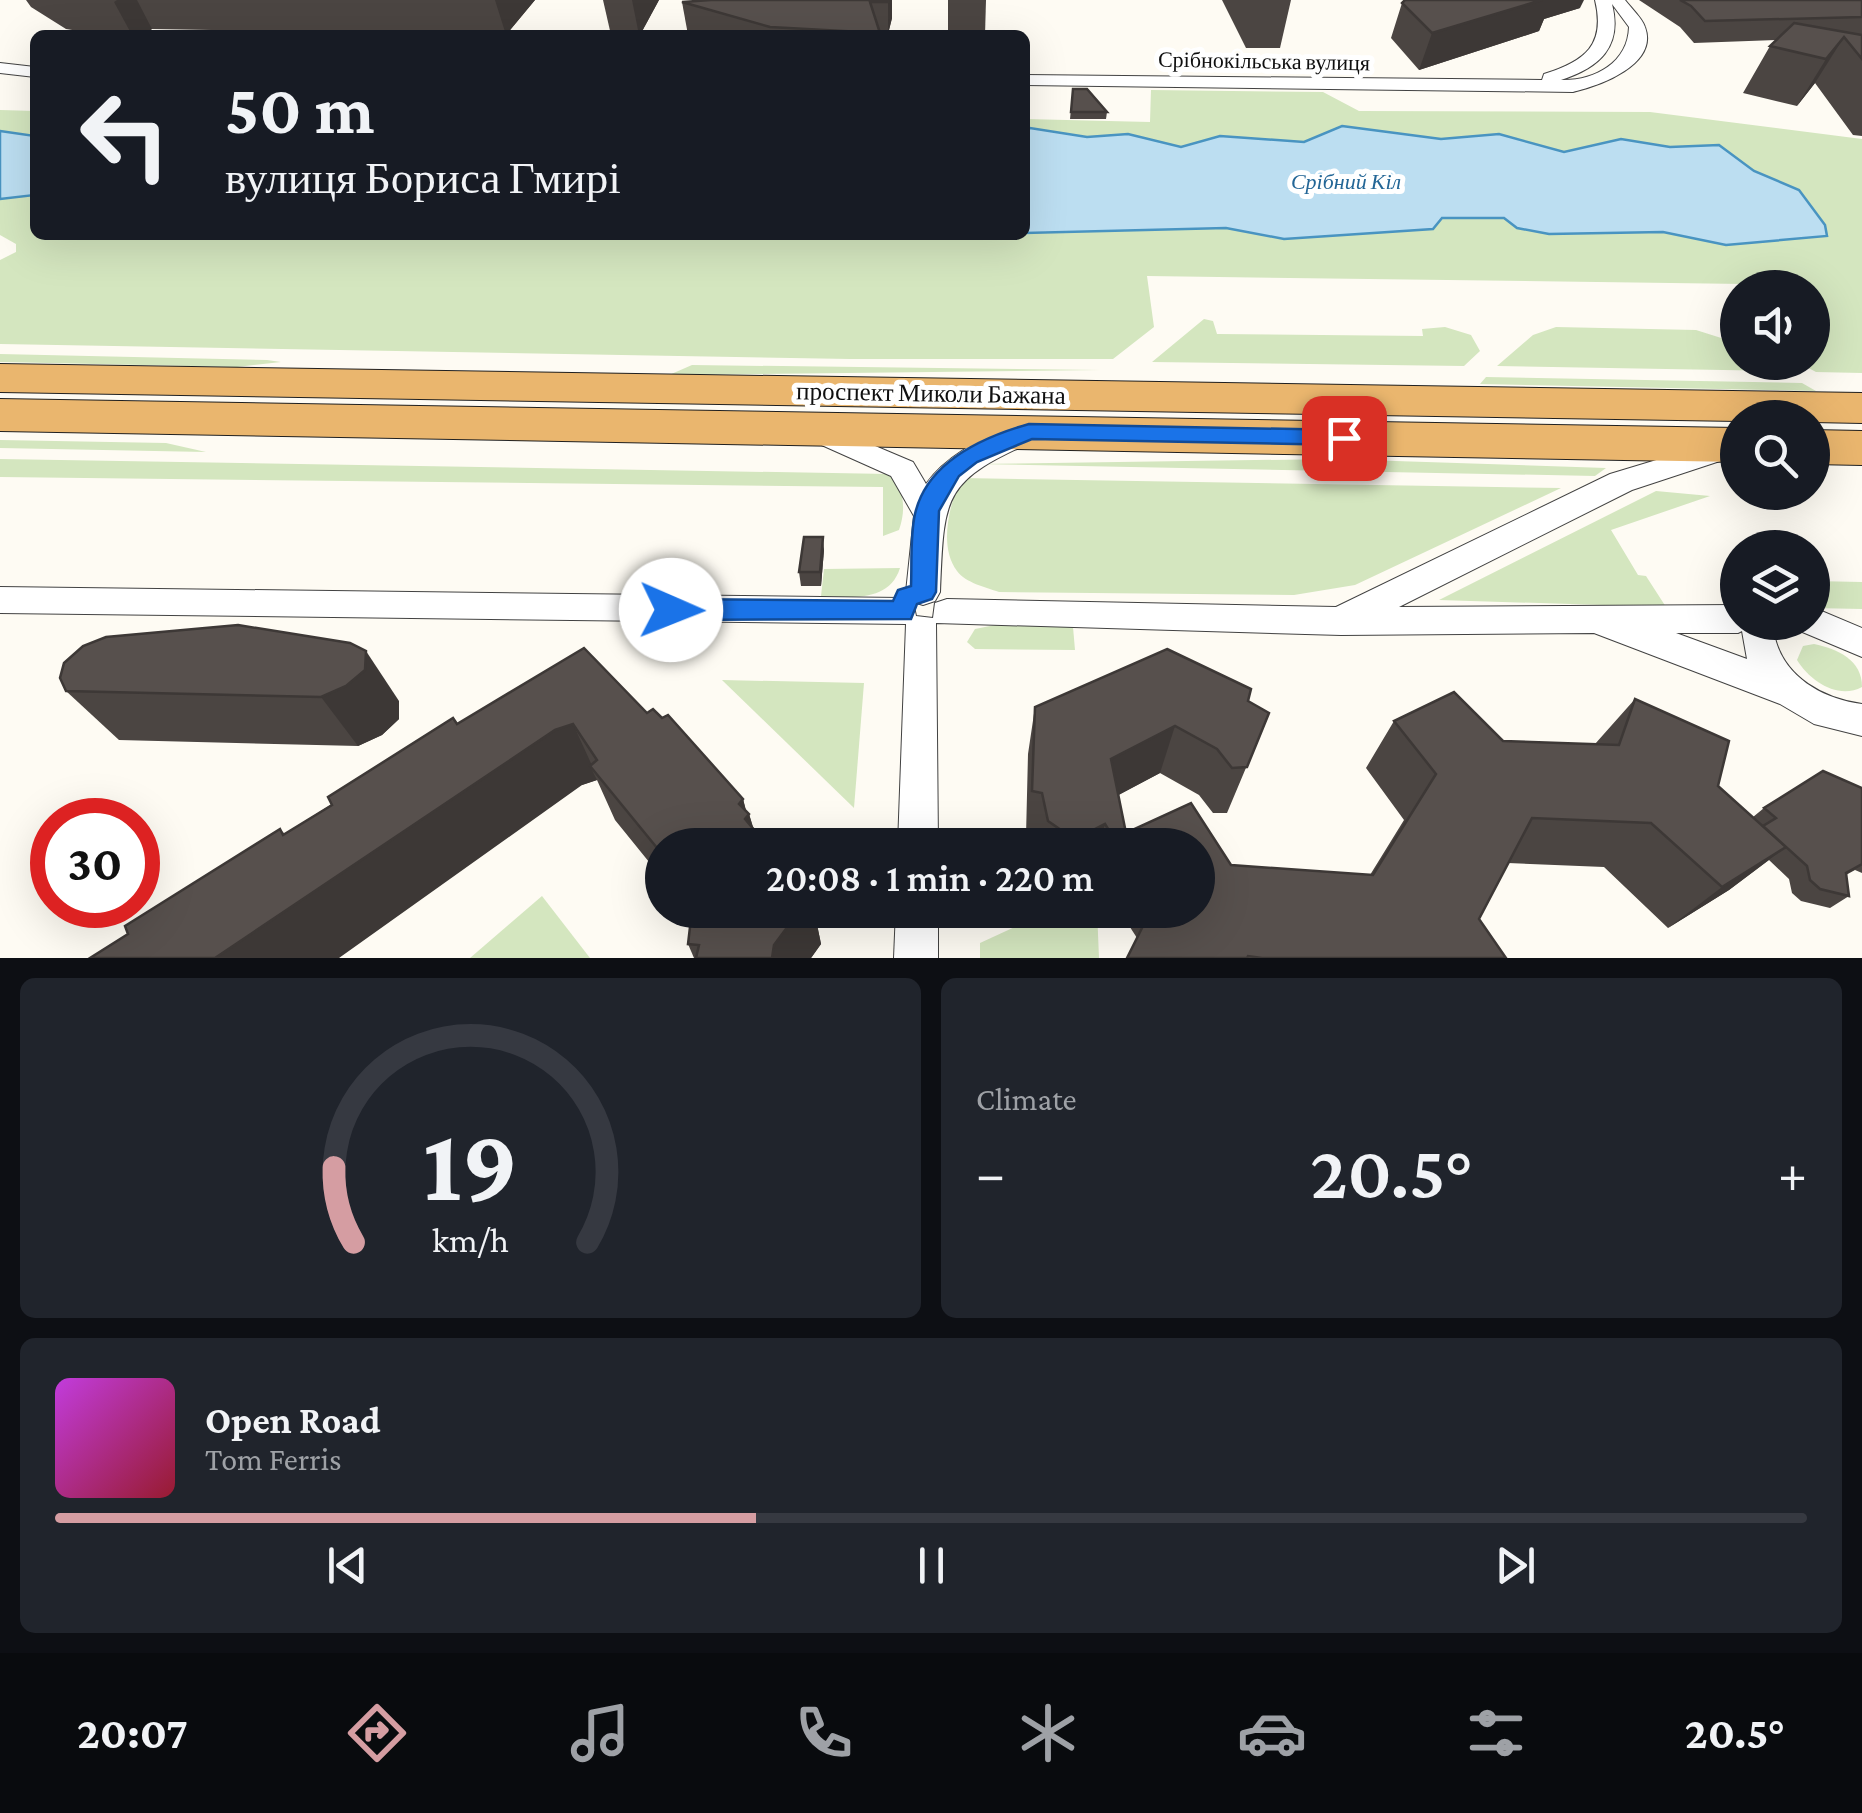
<!DOCTYPE html>
<html lang="en">
<head>
<meta charset="utf-8">
<style>
  body { margin:0; font-family:"Crimson Pro",serif; background:#20242c; color:#f1f3f6; height:100vh; display:flex; flex-direction:column; font-size:38px; white-space:nowrap }
  * { box-sizing:border-box; margin:0 }
  p { font-size:32px; color:#9ea1a6 }
  .icon { flex:none; width:55px; height:55px; fill:none; stroke:currentColor; stroke-width:2; stroke-linecap:round; stroke-linejoin:round }
  .map { position:relative; height:958px; overflow:hidden }
  .panel { display:flex; flex-direction:column; gap:20px; padding:20px; background:#0d0f14; flex:1 }
  .panel>* { flex:none }
  .hud { position:absolute; left:30px; top:30px; width:1000px; height:210px; border-radius:15px; box-shadow:0 10px 40px #0002; background:#171b24; color:#f1f3f6; overflow:hidden }
  .tools { position:absolute; left:1720px; top:270px; display:grid; gap:20px }
  .tools a { display:grid; place-items:center; width:110px; height:110px; border-radius:50%; background:#171b24; box-shadow:0 10px 40px #0002; font-size:50px }
  .speed { position:absolute; left:30px; top:798px; display:flex; gap:20px; font-size:50px; font-weight:700; text-align:center }
  .speed>* { display:grid; place-content:center; width:130px; height:130px; border-radius:50%; background:#171b24; box-shadow:0 10px 40px #0002; line-height:1 }
  .speed .limit { border:15px solid #d22; background:#fff; color:#111 }
  .pin { position:absolute; display:grid; place-items:center; width:85px; height:85px; color:#fff; margin:-42px; border-radius:20px; box-shadow:0 5px 15px #0006 }
  .me { position:absolute; width:110px; margin:-55px; rotate:91deg; stroke-linejoin:round; filter:drop-shadow(0 0 8px #0008) }
  .turn { display:flex; align-items:center; gap:35px; height:210px; padding:0 30px; font-size:45px }
  .turn .icon { width:130px; height:130px; stroke-width:2.5 }
  .turn b { display:block; font-size:70px; line-height:85px }
  .big { font-size:75px; font-weight:600; line-height:1.1 }
  .panel .tile { flex:1; display:flex; flex-direction:column; justify-content:center; gap:15px; min-width:0; padding:0 35px; border-radius:15px; background:#20242c }
  .panel .dial { align-items:center; gap:0 }
  .dial svg { height:260px; overflow:visible; fill:none; stroke:#363941; stroke-width:7; stroke-linecap:round; text-anchor:middle }
  .dial text { fill:#f1f3f6; stroke:none }
  .song { display:flex; align-items:center; gap:30px }
  .cover { width:120px; height:120px; border-radius:15px; background:linear-gradient(135deg,hsl(290 70% 55%),hsl(350 70% 35%)) }
  .played { height:10px; border-radius:5px; background:linear-gradient(90deg,#d59da2 40%,#363941 40%) }
  .keys { display:flex; justify-content:space-around; direction:ltr }
  .heat { display:flex; justify-content:space-between; align-items:center; font-size:55px; direction:ltr }
  .panel .tiles { flex:1; display:grid; gap:20px; grid-template-columns:1fr 1fr }
  .tile:last-child { grid-column:span 2 }
  .trip { position:absolute; left:645px; top:828px; width:570px; height:100px; border-radius:50px; background:#171b24; box-shadow:0 10px 40px #0002; font-weight:600; line-height:100px; text-align:center }
  .tabs { display:flex; height:160px; justify-content:space-around; align-items:center; background:#090b0e; color:#9ea1a6 }
  .tabs .icon { width:70px; height:70px }
  .tabs .active { color:#d59da2 }
  .tabs b { font-size:45px; color:#f1f3f6 }
  .map>svg:first-child { display:block }
</style>
</head>
<body>
<div class="map">
<svg width="1862" height="958" viewBox="0 0 1862 958">
  <rect width="100%" height="100%" fill="#fefbf3"/>
  <g fill="#d4e6bf">
    <path d="M1151,90L1323,92L1359,111L1650,112L1862,139V373L1816,372L1799,363L1812,362V288L1744,284L1147,276L1154,327L1113,359H850L0,344V260L16,252V244L0,235V110L35,111V235H1025V119L1150,122Z"/>
    <path d="M1204,319L1213,321L1217,334L1423,336L1422,329L1445,327L1471,335L1480,351L1464,366L1152,362Z"/>
    <path d="M1556,327L1696,330L1737,343L1738,362L1771,363L1786,371L1497,366L1533,335Z"/>
    <path d="M0,354L267,360L281,362L237,367L0,362Z"/>
    <path d="M692,365L1101,370L669,375Z"/>
    <path d="M1486,377L1802,383L1816,391L1480,384Z"/>
    <path d="M0,440L166,443L206,452L0,448Z"/>
    <path d="M0,459L889,474C905,489 906,510 899,530L883,536V487L0,477Z"/>
    <path d="M1334,459L1606,468L1595,476L976,464Z"/>
    <path d="M961,478L1561,488L1355,585L1294,595L999,592C985,587 966,583 957,571C938,546 950,503 961,478Z"/>
    <path d="M1656,491L1710,496L1611,530L1638,575L1646,576L1666,607L1439,600Z"/>
    <path d="M900,568C889,603 850,597 821,596L824,569Z"/>
    <path d="M1813,581L1862,582V609L1813,608Z"/>
    <path d="M995,625L1073,627L1075,650L975,649L967,642L975,629Z"/>
    <path d="M1814,644C1838,649 1862,660 1862,687C1838,700 1810,681 1797,660L1803,646Z"/>
    <path d="M722,680L864,683L854,808Z"/>
    <path d="M542,896L590,958H470Z"/>
    <path d="M1052,910H1097L1099,958H980V943Z"/>
  </g>
  <g fill="#bcdef1" stroke="#4994c1" stroke-width="2.5">
    <path d="M1342,126L1441,139L1499,134L1564,152L1621,139L1670,147L1719,145L1754,171L1799,190L1825,225L1827,236L1726,245L1663,232L1549,234L1517,228L1504,218H1442L1433,229L1284,239L1226,228L1025,233V130L1030,128L1087,137L1128,134L1181,147L1220,136L1304,142Z"/>
    <path d="M0,131L35,136V195L0,199Z"/>
  </g>
  <g fill="none" stroke-linecap="round" stroke-linejoin="round">
    <defs>
      <g id="minor">
        <path d="M1595,0H1625C1631,8 1642,18 1645,27C1659,65 1599,86 1573,92L1025,85V75L1542,80L1544,74C1585,61 1606,45 1595,0ZM1612,4L1629,27C1628,63 1594,81 1561,80C1599,68 1623,47 1612,4Z"/>
        <path d="M0,63L35,67V77L0,73Z"/>
        <path d="M816,421L913,462L926,484C949,452 989,434 1026,423L1040,433L1036,440C943,481 944,494 940,592L935,601L923,605L911,601L906,592L914,516L891,476L806,438L802,431L806,424Z"/>
        <path d="M1716,442L1731,452L1726,459L1632,490L1399,607L1738,605V622H1785L1775,638C1785,678 1824,699 1862,704V736L1814,724L1780,704L1594,633L1341,635L936,623L938,845H898L906,624L0,613V587L901,598L913,602L916,616L933,618L935,603L947,599L1336,607L1610,474ZM1742,631L1747,659L1676,633H1738Z"/>
        <path d="M1812,607L1862,628V657L1800,631L1796,622H1812Z"/>
        <path d="M896,910H938V958H894Z"/>
      </g>
      <g id="trunk">
        <path d="M0,364L1862,393V423L1812,422V418H1738V421L0,392Z"/>
        <path d="M0,399L1738,428V462L0,431Z"/>
        <path d="M1812,430L1862,431V465L1812,464Z"/>
      </g>
    </defs>
    <use href="#minor" stroke="#424242" stroke-width="2"/>
    <use href="#trunk" stroke="#202020" stroke-width="2"/>
    <use href="#minor" fill="#fff" fill-rule="evenodd"/>
    <use href="#trunk" fill="#eab66e" fill-rule="evenodd"/>
  </g>
  <g fill="#4b4542">
    <path d="M26,0H535L506,35L152,29L143,35H103L66,29L31,7Z"/>
    <path d="M603,0H659L640,35H611Z"/>
    <path d="M892,0V18L888,34L880,35H688L682,2Z"/>
    <path d="M948,0H986L985,35H948Z"/>
    <path d="M1222,0H1291L1280,48H1246Z"/>
    <path d="M1639,0H1862V136L1853,135L1815,83L1797,106L1743,93L1770,46L1776,40L1694,43L1680,27Z"/>
    <path d="M1402,3L1580,8L1544,19L1539,31L1419,70L1391,38Z"/>
    <path d="M1073,89L1107,112L1106,119H1070Z"/>
    <path d="M824,550L821,586H801L799,572Z"/>
    <path d="M1167,649L1251,689L1248,701L1269,713L1227,813H1213L1199,795L1160,773L1118,795L1126,833L1191,803L1231,865L1370,875L1404,820L1366,768L1394,721L1454,692L1503,741L1595,744L1635,699L1729,741L1718,786L1753,817L1764,808L1823,771L1862,788V873L1855,870L1846,875L1849,896L1830,908L1801,901L1792,893L1789,879L1769,860L1729,890L1668,928L1604,867L1508,863L1479,919L1506,958H1127L1137,938L1119,910H1198V845H1036L1035,838L1026,836L1028,754L1035,707Z"/>
    <path d="M60,678L399,701V719L382,735L358,746L119,740L66,691Z"/>
    <path d="M647,713L662,718L743,799L746,810L749,814L754,830L662,845V878L615,820L597,780L582,785L285,834L457,724Z"/>
    <path d="M692,910H814L821,944L811,958H694L688,944Z"/>
  </g>
  <g fill="#3d3836">
    <path d="M117,0H137L152,29L143,35H132L114,2Z"/>
    <path d="M495,0H535L506,35Z"/>
    <path d="M632,0H659L640,35H639Z"/>
    <path d="M888,0H892V18L888,34Z"/>
    <path d="M1536,0H1584L1580,8L1544,19L1539,31L1419,70L1432,33Z"/>
    <path d="M1844,37L1815,83L1797,106L1826,59Z"/>
    <path d="M823,537L824,550L821,586L820,572Z"/>
    <path d="M366,651L399,701V719L382,735L358,746L321,697Z"/>
    <path d="M573,724L595,772L590,766L597,780L582,785L339,958H215L283,835L280,829L330,881L555,730Z"/>
    <path d="M1175,726L1160,773L1100,805L1111,759Z"/>
    <path d="M743,799L747,816L749,814L758,845H750L739,804Z"/>
    <path d="M1105,824L1099,845H1080L1083,835Z"/>
    <path d="M1786,847L1729,890L1668,928L1722,887Z"/>
    <path d="M800,910H814L821,944L811,958H772L774,945Z"/>
  </g>
  <g fill="#57504d" stroke="#3d3836" stroke-width="2.5">
    <path d="M711,0H888V2H870L880,33L770,27L682,2Z"/>
    <path d="M1405,0H1542L1432,33L1402,3Z"/>
    <path d="M1680,0H1862V17L1705,21L1691,6Z"/>
    <path d="M1794,23L1862,35V59L1844,37L1826,59L1770,46Z"/>
    <path d="M1073,89H1087L1107,112H1071Z"/>
    <path d="M804,537H823L820,572H799Z"/>
    <path d="M238,625L350,643L366,651L365,670L346,686L321,697L66,691L60,678L64,663L83,646L106,637Z"/>
    <path d="M584,648L647,713L653,709L662,718L668,715L743,799L739,804L749,814L745,819L767,845H662V854L590,766L597,760L573,724L555,730L215,958H90L128,934L125,926L280,829L283,835L332,805L328,797L453,718L457,724Z"/>
    <path d="M1167,649L1251,689L1248,701L1269,713L1247,767L1232,768L1217,749L1175,726L1111,759L1126,833L1191,803L1231,865L1373,875L1436,774L1394,721L1454,692L1503,741L1619,745L1635,699L1729,741L1718,786L1786,847L1722,887L1651,823L1532,818L1479,919L1506,958H1262L1248,956L1247,958H1127L1151,910H1198V845H1118L1105,824L1083,835L1064,832L1048,821L1042,793L1032,791L1035,707Z"/>
    <path d="M1823,771L1862,788V864L1846,873L1849,896L1820,889L1810,880L1807,866L1763,826L1776,818L1764,808Z"/>
    <path d="M692,910H800L774,945L772,958H696L699,945L688,944Z"/>
  </g>
  <path fill="#1a73e8" stroke="#114b97" stroke-width="2.5" d="M1029,424L1344,430L1355,438L1344,445L1032,439L977,462L959,476L939,511L936,592L932,599L917,604L911,619L671,620L658,610L671,599L893,601L898,590L911,586C912,563 910,536 915,514C927,461 983,437 1029,424Z"/>
  <g text-anchor="middle" dominant-baseline="central" stroke-width="10" stroke-linejoin="round" paint-order="stroke">
    <g font-size="22" fill="#0f0f0f" stroke="#fff">
      <text transform="translate(1264 61) rotate(1)">Срібнокільська вулиця</text>
    </g>
    <g font-size="22" font-style="italic" fill="#236696" stroke="#fff">
      <text x="1346" y="181">Срібний Кіл</text>
    </g>
    <g font-size="25" fill="#0f0f0f" stroke="#fff">
      <text transform="translate(931 393) rotate(1)">проспект Миколи Бажана</text>
    </g>
  </g>
</svg>
<div class="tools">
<a><svg class="icon" aria-label="sound" viewBox="0 0 24 24"><path d="M4 9h4l5-4v14l-5-4H4zM17 9q2 3 0 6"/></svg></a>
<a><svg class="icon" aria-label="search" viewBox="0 0 24 24"><circle cx="10" cy="10" r="6"/><path d="M15 15l6 6"/></svg></a>
<a><svg class="icon" aria-label="layers" viewBox="0 0 24 24"><path d="M12 4l9 5-9 5-9-5zM3 14l9 5 9-5"/></svg></a>
</div>
<div class="speed"><div class="limit">30</div></div>
<div class="pin" style="left:1344px;top:438px;background:#d93025"><svg class="icon" aria-label="arrive" viewBox="0 0 24 24"><path d="M6 21V4h12l-3 4 3 4H6"/></svg></div>
<svg class="me" style="left:671px;top:610px" viewBox="-20 -20 40 40"><circle r="19" fill="#fff"/><path d="M0-13L10 11 0 6-10 11z" fill="#1a73e8"/></svg>
<div class="trip">20:08 · 1 min · 220 m</div>
<div class="hud">
<div class="turn"><svg class="icon" aria-label="left" viewBox="0 0 24 24"><path d="M17 20v-9H6M10 6l-5 5 5 5"/></svg><div><b>50 m</b>вулиця Бориса Гмирі</div></div>
</div>
</div>
<section class="panel">
<div class="tiles">
<div class="tile dial"><svg viewBox="0 0 100 80">
<path d="M14 69A42 42 0 1 1 86 69"/>
<path d="M14 69A42 42 0 0 1 8 46" stroke="#d59da2"/>
<text x="50" y="56" font-size="32" font-weight="700">19</text>
<text x="50" y="72" font-size="11">km/h</text>
</svg></div>
<div class="tile"><p>Climate</p>
<div class="heat"><a>−</a><b class="big">20.5°</b><a>+</a></div>
</div>
<div class="tile">
<div class="song"><i class="cover"></i><div><b>Open Road</b><p>Tom Ferris</p></div></div>
<div class="played"></div>
<div class="keys"><svg class="icon" aria-label="previous" viewBox="0 0 24 24"><path d="M18 5L8 12l10 7zM5 5v14"/></svg><svg class="icon" aria-label="pause" viewBox="0 0 24 24"><path d="M8 5v14M16 5v14"/></svg><svg class="icon" aria-label="next" viewBox="0 0 24 24"><path d="M6 5l10 7-10 7zM19 5v14"/></svg></div>
</div>
</div>
</section>
<nav class="tabs">
<b>20:07</b>
<svg class="icon active" aria-label="directions" viewBox="0 0 24 24"><path d="M12 3l9 9-9 9-9-9zM9 14v-3h6M13 9l2 2-2 2"/></svg>
<svg class="icon" aria-label="music" viewBox="0 0 24 24"><path d="M9 18V5l10-2v13"/><circle cx="6" cy="18" r="3"/><circle cx="16" cy="16" r="3"/></svg>
<svg class="icon" aria-label="phone" viewBox="0 0 24 24"><path d="M5 4h4l2 5-3 2q2 4 5 5l2-3 5 2v4C11 20 4 13 5 4z"/></svg>
<svg class="icon" aria-label="climate" viewBox="0 0 24 24"><path d="M12 3v18M4 7l16 10M4 17L20 7"/></svg>
<svg class="icon" aria-label="car" viewBox="0 0 24 24"><path d="M5 17H2v-5l4-1 3-4h7l3 4 3 1v5h-3M9 17h6M6 11h13"/><circle cx="7" cy="17" r="2"/><circle cx="17" cy="17" r="2"/></svg>
<svg class="icon" aria-label="filters" viewBox="0 0 24 24"><path d="M4 7h16M4 17h16"/><circle cx="9" cy="7" r="2"/><circle cx="15" cy="17" r="2"/></svg>
<b>20.5°</b>
</nav>
</body>
</html>
